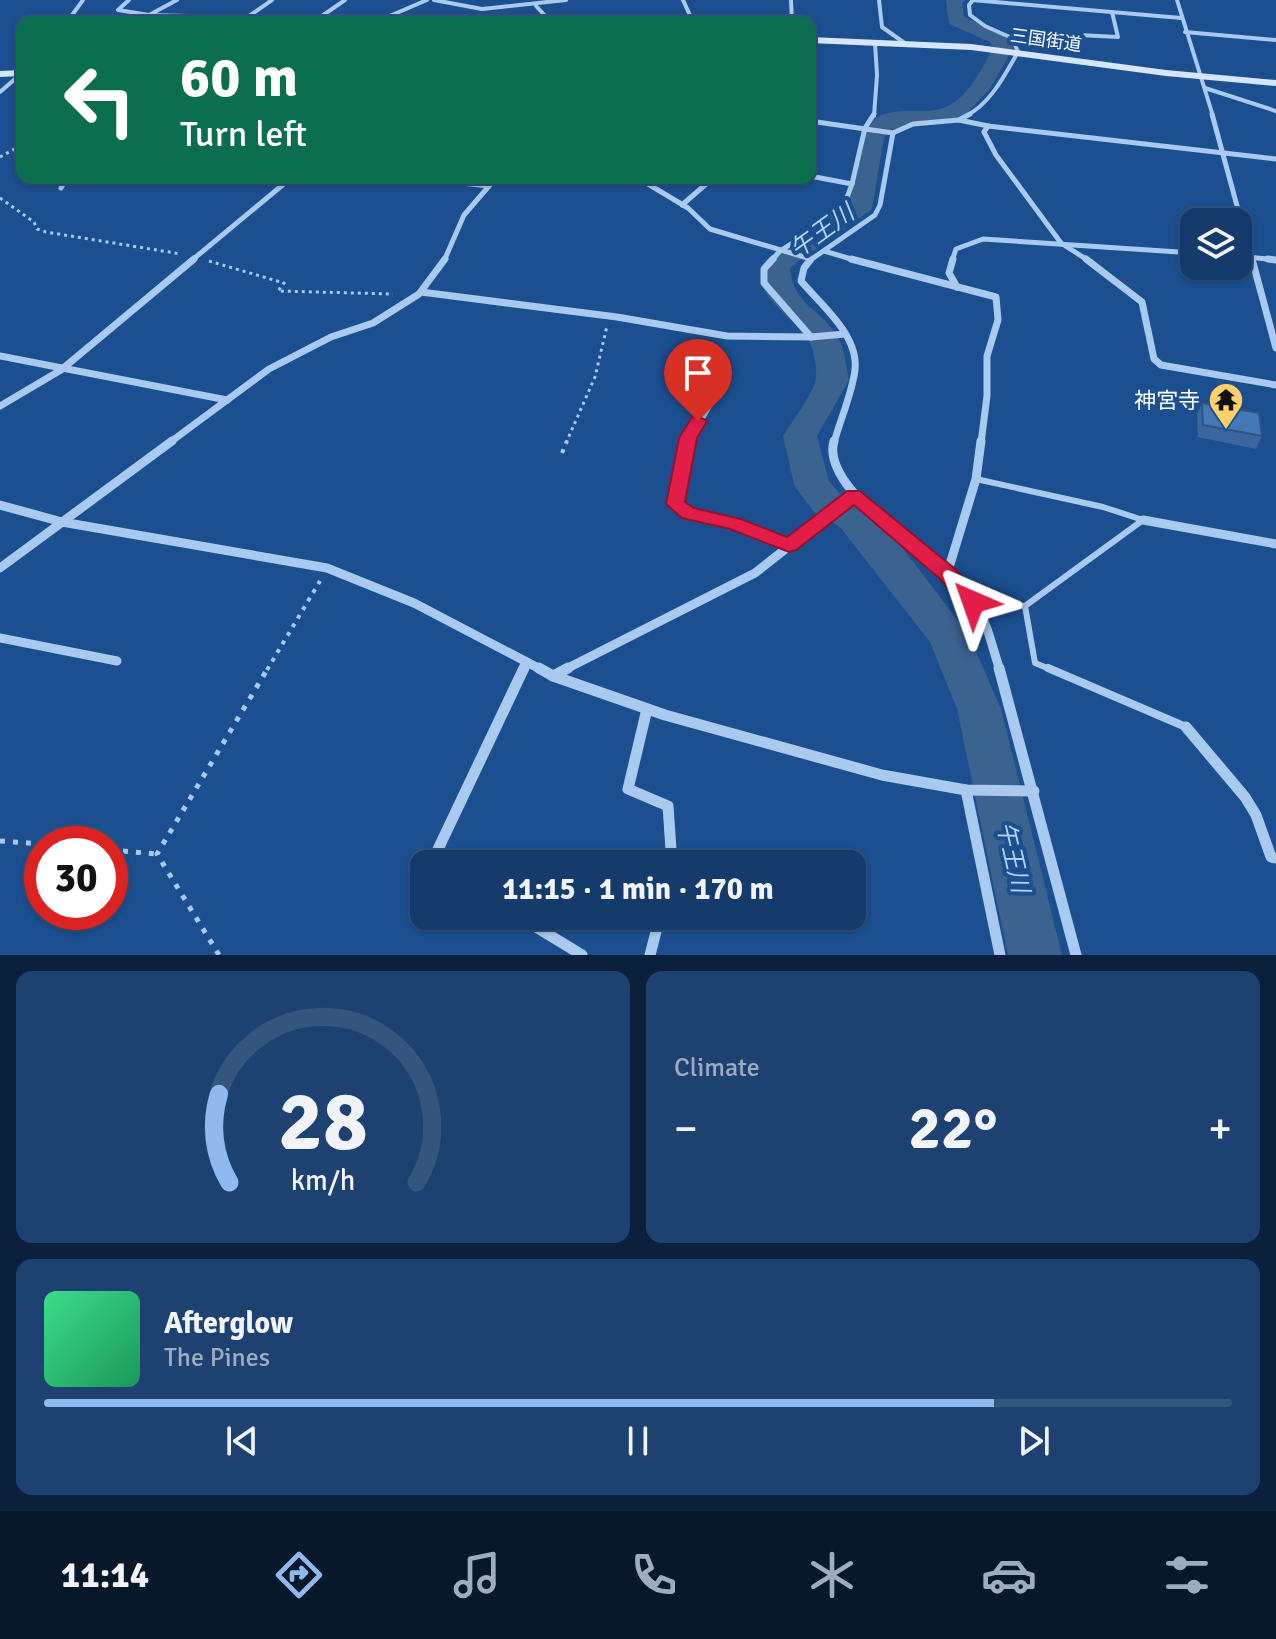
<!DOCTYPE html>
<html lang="en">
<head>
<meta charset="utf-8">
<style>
  body { margin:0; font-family:Signika,"Noto Sans JP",sans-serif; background:#1d4271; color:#f1f3f6; height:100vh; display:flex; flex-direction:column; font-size:30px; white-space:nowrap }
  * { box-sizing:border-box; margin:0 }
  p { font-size:26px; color:#9dadc1 }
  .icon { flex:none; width:44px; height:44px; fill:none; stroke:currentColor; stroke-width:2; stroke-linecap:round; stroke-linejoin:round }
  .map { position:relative; height:955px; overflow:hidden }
  .side { display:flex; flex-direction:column; gap:16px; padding:16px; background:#0b203b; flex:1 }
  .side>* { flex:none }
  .banner { position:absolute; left:16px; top:16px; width:800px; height:168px; border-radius:16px; box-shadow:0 2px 6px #0004,0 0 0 2px #33557e; background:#0b6e4f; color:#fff; overflow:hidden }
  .tools { position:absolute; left:1180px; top:208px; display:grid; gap:16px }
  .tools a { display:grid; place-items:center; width:72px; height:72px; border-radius:16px; background:#143b6b; box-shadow:0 2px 6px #0004,0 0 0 2px #33557e; font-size:40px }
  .speed { position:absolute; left:24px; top:826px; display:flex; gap:16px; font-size:40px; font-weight:700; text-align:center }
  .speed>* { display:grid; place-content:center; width:104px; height:104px; border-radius:50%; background:#143b6b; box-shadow:0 2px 6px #0004,0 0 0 2px #33557e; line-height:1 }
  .speed .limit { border:12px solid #d22; background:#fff; color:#111 }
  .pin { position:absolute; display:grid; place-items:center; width:68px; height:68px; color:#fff; margin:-82px -34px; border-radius:50% 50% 50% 0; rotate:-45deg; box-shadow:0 0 8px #0007 }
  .pin .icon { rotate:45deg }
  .me { position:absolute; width:88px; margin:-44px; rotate:317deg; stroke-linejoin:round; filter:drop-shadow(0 0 6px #0008) }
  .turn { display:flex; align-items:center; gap:28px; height:168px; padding:0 32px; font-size:36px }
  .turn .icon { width:104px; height:104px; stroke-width:2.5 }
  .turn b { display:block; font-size:56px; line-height:68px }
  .big { font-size:60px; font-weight:700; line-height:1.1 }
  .side .tile { flex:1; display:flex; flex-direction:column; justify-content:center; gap:12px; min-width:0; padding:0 28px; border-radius:16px; background:#1d4271 }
  .side .dial { align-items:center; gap:0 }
  .dial svg { height:208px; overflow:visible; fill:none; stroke:#33557e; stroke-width:7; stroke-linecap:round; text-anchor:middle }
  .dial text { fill:#f1f3f6; stroke:none }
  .song { display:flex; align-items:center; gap:24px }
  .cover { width:96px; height:96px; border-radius:12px; background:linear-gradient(135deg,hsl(150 70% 55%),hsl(150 70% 35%)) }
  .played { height:8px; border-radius:4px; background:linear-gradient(90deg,#90b9f0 80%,#33557e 80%) }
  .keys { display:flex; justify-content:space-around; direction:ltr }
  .heat { display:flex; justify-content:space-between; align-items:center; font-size:44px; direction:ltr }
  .side .tiles { flex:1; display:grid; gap:16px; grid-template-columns:1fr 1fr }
  .tile:last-child { grid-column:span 2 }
  .trip { position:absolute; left:410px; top:850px; width:456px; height:80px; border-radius:16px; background:#143b6b; box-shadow:0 2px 6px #0004,0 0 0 2px #33557e; font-weight:700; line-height:80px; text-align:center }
  .tabs { display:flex; height:128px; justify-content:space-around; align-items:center; background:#08182b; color:#9dadc1 }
  .tabs .icon { width:56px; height:56px }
  .tabs .current { color:#90b9f0 }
  .tabs b { font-size:36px; color:#f1f3f6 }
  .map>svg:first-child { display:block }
</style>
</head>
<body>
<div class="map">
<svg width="1276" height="955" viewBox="0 0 1276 955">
  <rect width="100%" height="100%" fill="#1b4f8f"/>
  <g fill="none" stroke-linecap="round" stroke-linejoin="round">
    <path fill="#3c6290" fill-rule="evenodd" d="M946,0H965L962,4L964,17L1005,34L1013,48L989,90L962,118L889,130L884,138L872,209L795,264L790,268C793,306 820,307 837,336C845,349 846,365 849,380L817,436L829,481L840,494L866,509L904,550L969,635L1001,709L1062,955H1008L957,709L930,642L840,527L814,512L799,492L794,484L783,436C791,423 816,390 816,377C817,365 813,345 806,335C792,316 745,291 766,260L847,206C852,180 854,143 871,123C889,102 927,118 948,106C970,95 982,68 993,48L990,42L949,24Z"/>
    <g stroke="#a9c9ee" stroke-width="3" stroke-dasharray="3 4" stroke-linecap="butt">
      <path d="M0,157L22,145"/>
      <path d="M0,198L34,222L37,229L46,232L181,254"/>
      <path d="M209,261L284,283L278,291L393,294"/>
      <path d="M566,443L595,377L607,326"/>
    </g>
    <g stroke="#a9c9ee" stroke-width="4" stroke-dasharray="4 6" stroke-linecap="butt">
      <path d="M562,453L567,441"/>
      <path d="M267,670L320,581"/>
    </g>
    <g stroke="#a9c9ee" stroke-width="5" stroke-dasharray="5 8" stroke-linecap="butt">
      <path d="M0,841L42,844"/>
      <path d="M110,850L157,854"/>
      <path d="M219,955L157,854L268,668"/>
    </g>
    <g stroke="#a9c9ee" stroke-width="6">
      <path d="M973,602L1025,606L1143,520L1103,507L976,479"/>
      <path d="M1025,606L1035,663L1052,670"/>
    </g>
    <path stroke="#a9c9ee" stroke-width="8" d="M1048,668L1186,727"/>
    <g stroke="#a9c9ee" stroke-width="4">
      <path d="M129,0L118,10L149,15"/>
      <path d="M177,0L149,15L378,21L427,0"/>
      <path d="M434,0L482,9L566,0"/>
      <path d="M683,0L693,22"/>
      <path d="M791,0L792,22"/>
      <path d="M879,0L882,27L906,44"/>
      <path d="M972,0L1181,18"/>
      <path d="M1177,0L1213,116"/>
      <path d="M536,6L551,22"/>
      <path d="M319,18L345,0"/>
      <path d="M245,19L272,0"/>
      <path d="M67,22L83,0"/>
      <path d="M1185,32L1276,40"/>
      <path d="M1012,38L1060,34L1118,37L1112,12"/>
      <path d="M1205,88L1276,111"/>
      <path d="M0,92L22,73"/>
      <path d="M874,116L877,75L875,43"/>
      <path d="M966,116C991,103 1004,76 1018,52L1012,38L985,26L970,15L969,5L973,0"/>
    </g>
    <g stroke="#a9c9ee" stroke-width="5">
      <path d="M1212,114L1252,261"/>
      <path d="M959,120L988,126"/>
      <path d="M810,121L893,133L913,124L959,120L970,114"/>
      <path d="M810,176L852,184"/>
      <path d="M413,178L489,186"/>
      <path d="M638,178L688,208L710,229L811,259"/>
      <path d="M61,188L67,178"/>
      <path d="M682,205L713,178"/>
      <path d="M824,251L858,261"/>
      <path d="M1238,256L1276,260"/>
      <path d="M191,261L291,178"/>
      <path d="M444,261L464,215L496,178"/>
      <path d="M771,261L780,251L842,211L852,184L865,128L874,114"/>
      <path d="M809,261L875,215L880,205L893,133"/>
      <path d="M952,261L956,249L983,239L1194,253"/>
      <path d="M1089,261L1061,243L996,155L984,132L988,126L1276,159"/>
    </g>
    <g stroke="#a9c9ee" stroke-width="7">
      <path d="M773,259L764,269V283L811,337"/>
      <path d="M811,259L804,268L801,281C821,305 859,335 855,370C852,394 840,420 834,443"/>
      <path d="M851,259L996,297L998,320L987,356V396L981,443"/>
      <path d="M953,259L949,273L957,287"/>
      <path d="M1086,259L1142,302L1154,359L1161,365L1276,385"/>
      <path d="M1252,259L1276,348"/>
      <path d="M1268,259L1276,260"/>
      <path d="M421,292L617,317L727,336L811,337L845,334"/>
      <path d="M0,356L227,400"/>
      <path d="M0,406L61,370L194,259"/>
      <path d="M169,443L269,369L331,337L373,323L419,294L445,259"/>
      <path d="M687,443L709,405"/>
    </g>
    <g stroke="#a9c9ee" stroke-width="9">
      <path d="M688,441L676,504L688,513L734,524L789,545"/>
      <path d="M834,441C821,485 913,544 943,571C955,581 966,595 976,607C988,623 993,651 1000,670"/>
      <path d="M0,505L62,522L327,568L414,603L542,670"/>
      <path d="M1143,520L1276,544"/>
      <path d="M0,568L172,441"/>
      <path d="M947,574L976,479L981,441"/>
      <path d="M0,638L117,661"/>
      <path d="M523,670L527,662"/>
      <path d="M564,670L755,573L854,495"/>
    </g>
    <g stroke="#a9c9ee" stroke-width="11">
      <path d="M539,668L553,676L568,668"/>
      <path d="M999,668L1076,955"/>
      <path d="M553,676L665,715L882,775L966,790L1034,791"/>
      <path d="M647,709L628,789L668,806L672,864"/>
      <path d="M1186,727L1245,797L1256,815L1271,857L1276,858"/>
      <path d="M966,790L1000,955"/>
      <path d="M431,864L524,668"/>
      <path d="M424,880L418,893L424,894"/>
      <path d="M518,916L582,955"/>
      <path d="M650,955L660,916"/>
    </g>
    <g fill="#d6e6fa" fill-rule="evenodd">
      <path d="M810,37L971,44L1166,70L1276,80V86L1166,76L971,50L810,43Z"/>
      <path d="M22,70V76L0,77V71Z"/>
    </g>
  </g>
  <path fill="#3a679d" d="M1202,403L1262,436L1256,449L1198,437L1197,414Z"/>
  <path fill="#4478b7" stroke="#305480" stroke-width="2" d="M1202,403L1259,413L1262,436L1203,425Z"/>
  <path fill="#e11d48" stroke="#92132f" stroke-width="2" d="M698,416L707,421L697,438L685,502L694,508L741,519L787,537L847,491H860L954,568L981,597L984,602L981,608H966L940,579L854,505L796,550L789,552L730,529L682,518L666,504L679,438L692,417Z"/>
  <defs>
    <symbol id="temple-pin" viewBox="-11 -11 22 30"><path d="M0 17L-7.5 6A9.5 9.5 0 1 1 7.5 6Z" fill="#ffd166" stroke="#1b4f8f"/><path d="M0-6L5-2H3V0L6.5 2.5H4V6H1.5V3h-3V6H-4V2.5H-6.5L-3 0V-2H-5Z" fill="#111"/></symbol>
  </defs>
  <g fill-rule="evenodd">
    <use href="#temple-pin" x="1206" y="380" width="40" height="54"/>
  </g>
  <g text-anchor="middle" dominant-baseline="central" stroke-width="8" stroke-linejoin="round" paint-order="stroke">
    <g font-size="18" fill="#fff" stroke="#1b4f8f">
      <text transform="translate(1046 40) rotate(8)">三国街道</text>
    </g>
    <g font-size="22" fill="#fff" stroke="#1b4f8f" text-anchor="end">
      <text x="1200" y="400">神宮寺</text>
    </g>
    <g font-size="24" font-style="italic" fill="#b5d3f5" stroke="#1b4f8f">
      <text transform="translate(822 231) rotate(-36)">午王川</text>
      <text transform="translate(1013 857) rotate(77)">午王川</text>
    </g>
  </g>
</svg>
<div class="tools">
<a><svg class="icon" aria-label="layers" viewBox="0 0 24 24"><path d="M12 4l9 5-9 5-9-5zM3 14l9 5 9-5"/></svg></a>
</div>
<div class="speed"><div class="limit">30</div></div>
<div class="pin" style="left:698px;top:421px;background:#d93025"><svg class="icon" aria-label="arrive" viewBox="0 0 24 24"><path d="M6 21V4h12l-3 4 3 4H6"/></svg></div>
<svg class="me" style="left:973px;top:602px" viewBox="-20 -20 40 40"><path d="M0-17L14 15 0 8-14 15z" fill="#e11d48" stroke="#fff" stroke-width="4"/></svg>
<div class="trip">11:15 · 1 min · 170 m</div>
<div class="banner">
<div class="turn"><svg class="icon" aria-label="left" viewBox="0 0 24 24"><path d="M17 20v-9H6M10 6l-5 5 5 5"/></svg><div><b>60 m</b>Turn left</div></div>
</div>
</div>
<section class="side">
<div class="tiles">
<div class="tile dial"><svg viewBox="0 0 100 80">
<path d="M14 69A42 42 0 1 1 86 69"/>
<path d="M14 69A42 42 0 0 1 10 35" stroke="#90b9f0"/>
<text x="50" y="56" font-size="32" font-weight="700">28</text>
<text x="50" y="72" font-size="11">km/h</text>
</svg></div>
<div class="tile"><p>Climate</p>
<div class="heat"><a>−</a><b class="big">22°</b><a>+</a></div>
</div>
<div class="tile">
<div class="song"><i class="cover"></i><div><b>Afterglow</b><p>The Pines</p></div></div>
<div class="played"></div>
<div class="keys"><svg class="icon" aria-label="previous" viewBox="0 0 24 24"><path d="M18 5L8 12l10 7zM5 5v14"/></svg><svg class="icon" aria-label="pause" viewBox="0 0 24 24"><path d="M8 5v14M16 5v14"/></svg><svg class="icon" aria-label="next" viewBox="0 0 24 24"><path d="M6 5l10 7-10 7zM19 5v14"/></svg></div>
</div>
</div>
</section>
<nav class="tabs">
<b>11:14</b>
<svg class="icon current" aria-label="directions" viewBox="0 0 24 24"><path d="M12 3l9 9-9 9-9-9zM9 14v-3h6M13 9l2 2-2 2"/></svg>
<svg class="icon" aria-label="music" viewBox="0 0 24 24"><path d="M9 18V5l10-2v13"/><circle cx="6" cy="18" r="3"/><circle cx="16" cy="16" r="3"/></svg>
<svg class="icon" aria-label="phone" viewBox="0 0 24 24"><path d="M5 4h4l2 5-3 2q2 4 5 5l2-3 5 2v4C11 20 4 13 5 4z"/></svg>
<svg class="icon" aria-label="climate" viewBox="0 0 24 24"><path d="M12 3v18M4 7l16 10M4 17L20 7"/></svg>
<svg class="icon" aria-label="car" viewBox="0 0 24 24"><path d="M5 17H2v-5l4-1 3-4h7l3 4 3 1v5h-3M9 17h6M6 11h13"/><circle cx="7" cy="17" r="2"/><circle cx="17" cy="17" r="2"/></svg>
<svg class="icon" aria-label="filters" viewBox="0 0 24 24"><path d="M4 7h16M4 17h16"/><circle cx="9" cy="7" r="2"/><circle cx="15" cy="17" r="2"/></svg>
</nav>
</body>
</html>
